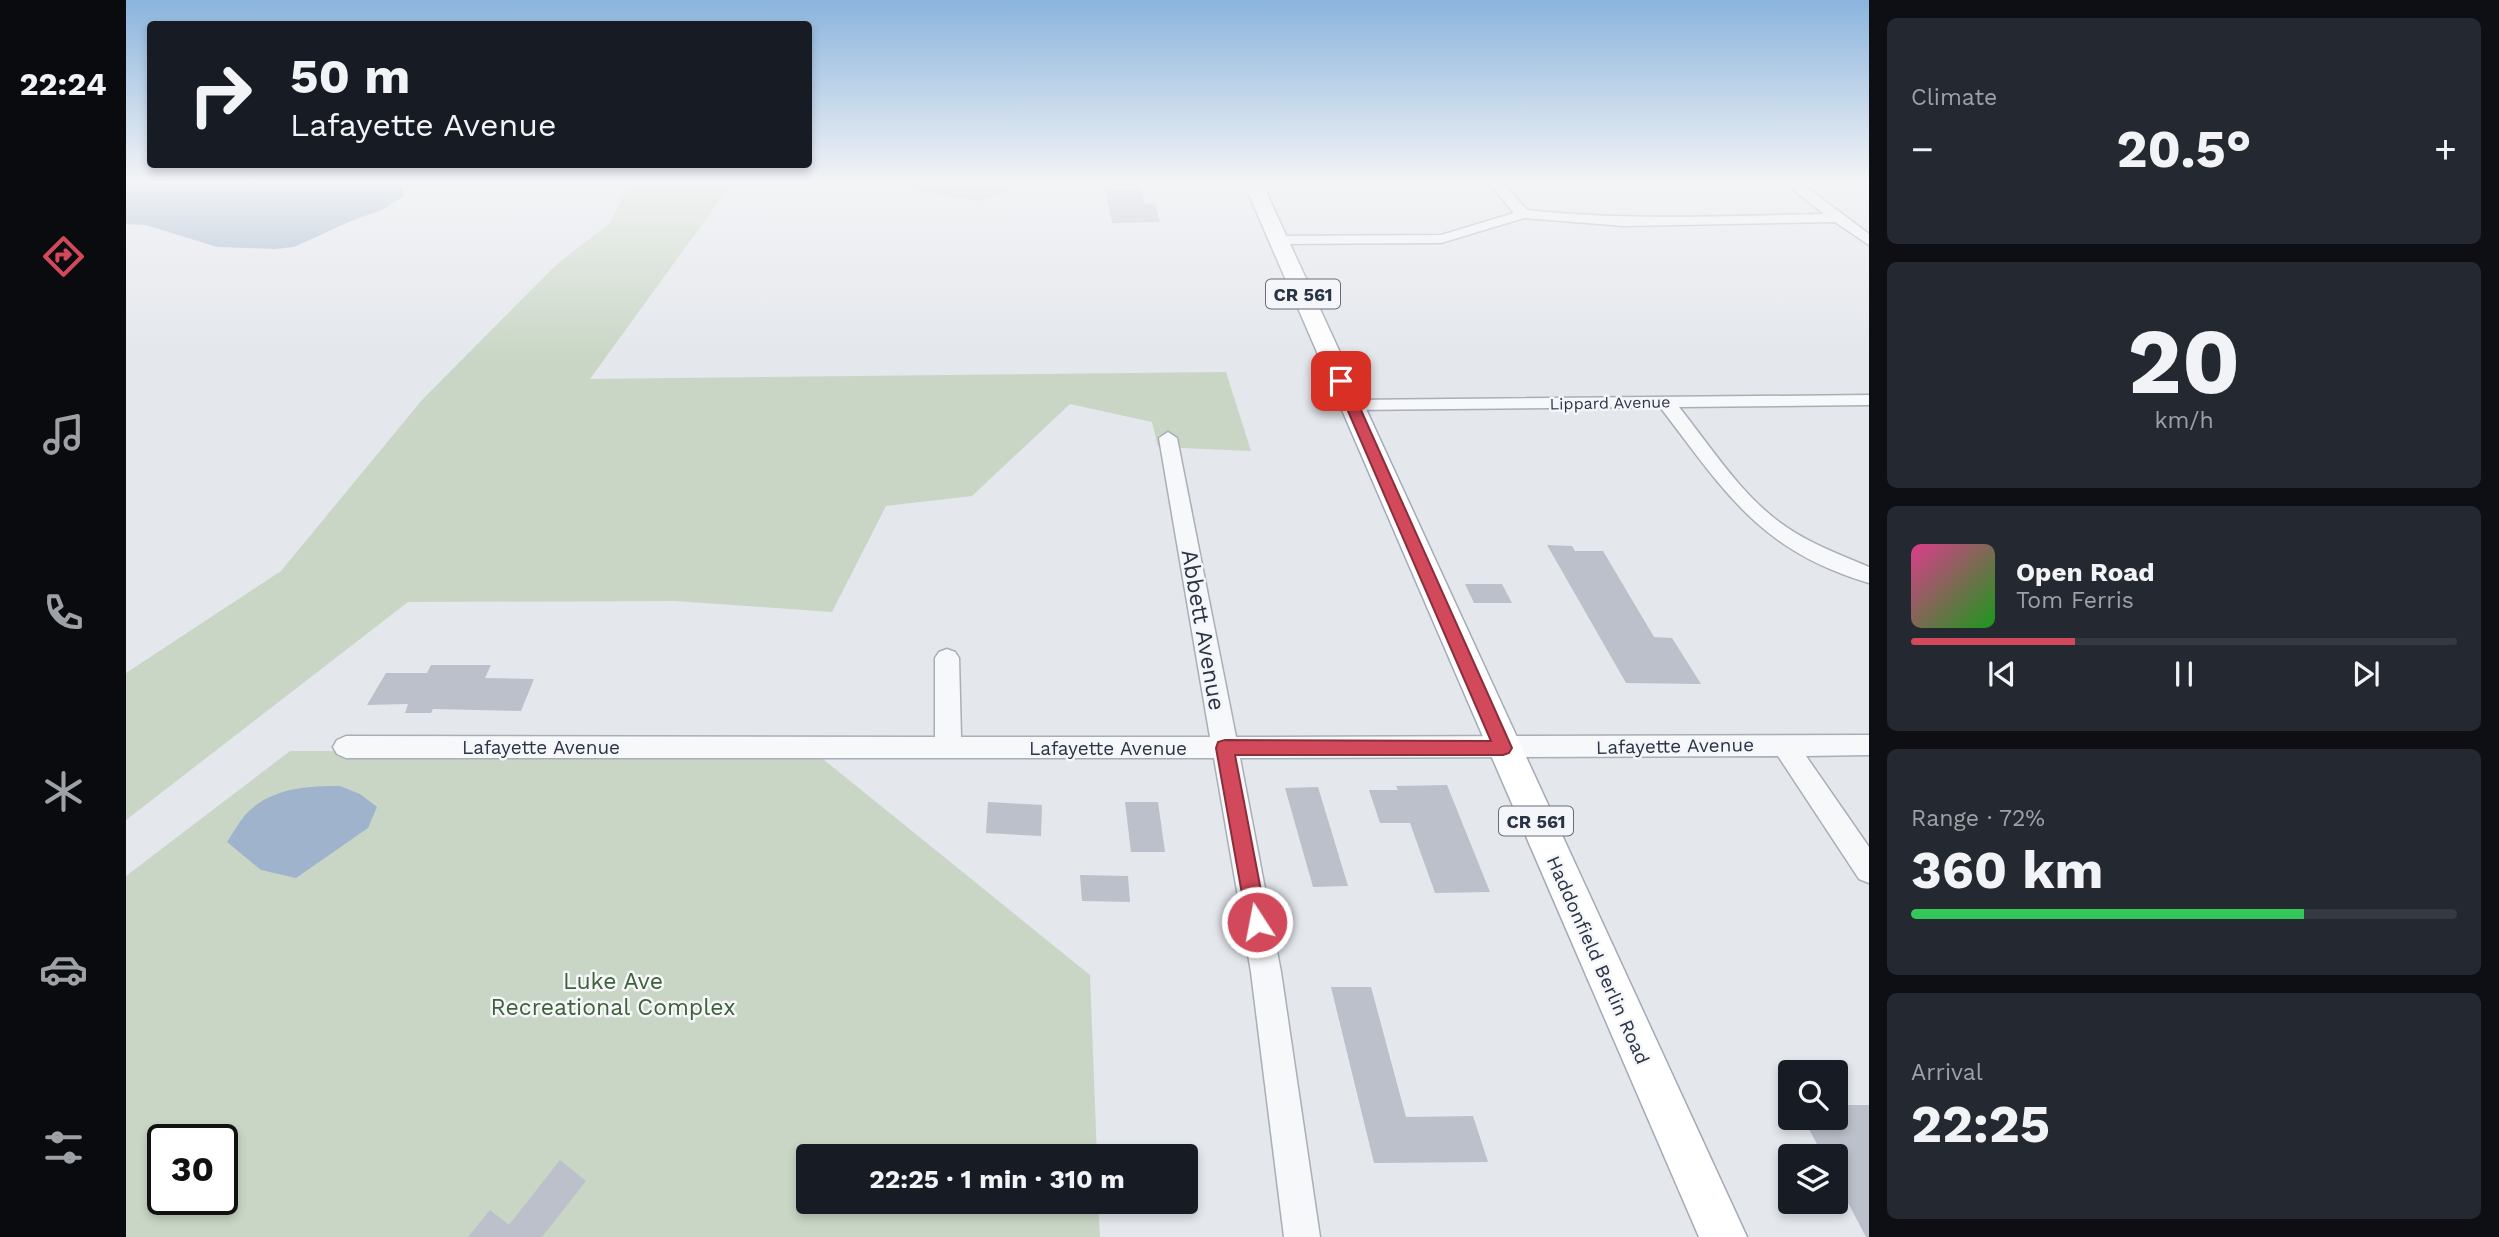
<!DOCTYPE html>
<html lang="en">
<head>
<meta charset="utf-8">
<style>
  body { margin:0; font-family:"Work Sans",sans-serif; background:#242831; color:#f1f3f6; height:100vh; display:flex; flex-direction:column; font-size:26px; white-space:nowrap }
  * { box-sizing:border-box; margin:0 }
  p { font-size:23px; color:#9ea1a6 }
  .icon { flex:none; width:38px; height:38px; fill:none; stroke:currentColor; stroke-width:2; stroke-linecap:round; stroke-linejoin:round }
  .map { position:relative; flex:1; overflow:hidden }
  .panel { display:flex; flex-direction:column; gap:18px; padding:18px; background:#0d0f14; width:630px }
  .panel>* { flex:none }
  .banner { position:absolute; left:21px; top:21px; width:665px; height:147px; border-radius:7px; box-shadow:0 4px 10px #0003; background:#171b24; color:#f1f3f6; overflow:hidden }
  .fabs { position:absolute; left:1652px; top:1060px; display:grid; gap:14px }
  .fabs a { display:grid; place-items:center; width:70px; height:70px; border-radius:7px; background:#171b24; box-shadow:0 4px 10px #0003; font-size:35px }
  .speed { position:absolute; left:21px; top:1124px; display:flex; gap:14px; font-size:35px; font-weight:700; text-align:center }
  .speed>* { display:grid; place-content:center; width:91px; height:91px; border-radius:50%; background:#171b24; box-shadow:0 4px 10px #0003; line-height:1 }
  .speed .limit { border:4px solid #111; border-radius:10px; background:#fff; color:#111 }
  .pin { position:absolute; display:grid; place-items:center; width:60px; height:60px; color:#fff; margin:-30px; border-radius:14px; box-shadow:0 4px 10px #0006 }
  .me { position:absolute; width:77px; margin:-38px; rotate:349deg; stroke-linejoin:round; filter:drop-shadow(0 0 5px #0008) }
  .turn { display:flex; align-items:center; gap:24px; height:147px; padding:0 28px; font-size:32px }
  .turn .icon { width:91px; height:91px; stroke-width:2.5 }
  .turn b { display:block; font-size:49px; line-height:60px }
  .big { font-size:52px; font-weight:700; line-height:1.1 }
  .panel .widget { flex:1; display:flex; flex-direction:column; justify-content:center; gap:10px; min-width:0; padding:0 24px; border-radius:10px; background:#242831 }
  .panel .dial { align-items:center; gap:0 }
  .dial b { font-size:91px; line-height:1 }
  .song { display:flex; align-items:center; gap:21px }
  .cover { width:84px; height:84px; border-radius:10px; background:linear-gradient(135deg,hsl(330 70% 55%),hsl(120 70% 35%)) }
  .played { height:7px; border-radius:4px; background:linear-gradient(90deg,#d1495b 30%,#363941 30%) }
  .keys { display:flex; justify-content:space-around; direction:ltr }
  .heat { display:flex; justify-content:space-between; align-items:center; font-size:38px; direction:ltr }
  .charge { height:10px; border-radius:5px; background:linear-gradient(90deg,#34c759 72%,#363941 0) }
  .trip { position:absolute; left:670px; top:1144px; width:402px; height:70px; border-radius:7px; background:#171b24; box-shadow:0 4px 10px #0003; font-weight:700; line-height:70px; text-align:center }
  main { display:flex; flex:1; min-height:0 }
  .menu { display:flex; flex-direction:column; width:126px; justify-content:space-around; align-items:center; background:#090b0e; color:#9ea1a6 }
  .menu .icon { width:49px; height:49px }
  .menu .on { color:#d1495b }
  .menu b { font-size:32px; color:#f1f3f6 }
  .map>svg:first-child { display:block }
</style>
</head>
<body>
<main>
<nav class="menu">
<b>22:24</b>
<svg class="icon on" aria-label="directions" viewBox="0 0 24 24"><path d="M12 3l9 9-9 9-9-9zM9 14v-3h6M13 9l2 2-2 2"/></svg>
<svg class="icon" aria-label="music" viewBox="0 0 24 24"><path d="M9 18V5l10-2v13"/><circle cx="6" cy="18" r="3"/><circle cx="16" cy="16" r="3"/></svg>
<svg class="icon" aria-label="phone" viewBox="0 0 24 24"><path d="M5 4h4l2 5-3 2q2 4 5 5l2-3 5 2v4C11 20 4 13 5 4z"/></svg>
<svg class="icon" aria-label="climate" viewBox="0 0 24 24"><path d="M12 3v18M4 7l16 10M4 17L20 7"/></svg>
<svg class="icon" aria-label="car" viewBox="0 0 24 24"><path d="M5 17H2v-5l4-1 3-4h7l3 4 3 1v5h-3M9 17h6M6 11h13"/><circle cx="7" cy="17" r="2"/><circle cx="17" cy="17" r="2"/></svg>
<svg class="icon" aria-label="filters" viewBox="0 0 24 24"><path d="M4 7h16M4 17h16"/><circle cx="9" cy="7" r="2"/><circle cx="15" cy="17" r="2"/></svg>
</nav>
<div class="map">
<svg width="1743" height="1237" viewBox="0 0 1743 1237">
  <rect width="100%" height="100%" fill="#e4e7ec"/>
  <g fill="#c9d6c5" fill-rule="evenodd">
    <path d="M508,183H606L464,379L1100,372L1125,451L1032,447L1026,422L944,404L846,496L760,506L706,612L549,601L282,602L0,820V673L155,571L296,400L430,265L484,223L501,188Z"/>
    <path d="M736,183H908L852,201Z"/>
    <path d="M164,751H687L964,975L971,1157H682V1202H972L974,1237H0V876ZM37,1139H96V1199H37Z"/>
  </g>
  <g fill="#9fb4cc">
    <path d="M0,183H270L276,188L278,196L256,210L225,221L168,247L149,249L91,247L20,225L0,224Z"/>
    <path d="M214,786L234,794L251,807L242,828L170,878L135,870L101,842C107,833 113,822 120,814C145,788 180,786 214,786Z"/>
  </g>
  <g fill="#bbc0ca">
    <path d="M979,189H1014L1019,204H1029L1034,222L986,223Z"/>
    <path d="M1421,545L1446,546L1449,551H1477L1528,637L1546,638L1575,684L1500,683Z"/>
    <path d="M1339,584H1376L1386,603H1348Z"/>
    <path d="M305,665H365L359,678L408,679L395,711L307,709L305,713H279L282,704L241,705L260,673H301Z"/>
    <path d="M1321,785L1364,892L1309,893L1284,823H1254L1243,790H1272L1270,786Z"/>
    <path d="M1192,787L1222,886L1187,887L1159,788Z"/>
    <path d="M862,802L916,805L915,836L860,833Z"/>
    <path d="M999,802H1032L1039,852H1005Z"/>
    <path d="M954,875L1002,876L1004,902L956,901Z"/>
    <path d="M1205,987H1245L1280,1117L1347,1116L1362,1162L1248,1163Z"/>
    <path d="M1710,1105H1743V1237H1740L1710,1180V1157H1698L1677,1118H1710Z"/>
    <path d="M434,1160L460,1181L416,1237H342L364,1210L383,1225Z"/>
  </g>
  <g fill="none" stroke-linecap="round" stroke-linejoin="round">
    <defs>
      <g id="minor">
        <path d="M1363,183H1377L1401,210C1500,221 1599,216 1698,214L1659,183H1675L1743,234V245L1709,222L1498,226L1398,218L1315,243L1153,244L1146,240L1153,236L1315,235L1388,213Z"/>
        <path d="M1743,395V405L1553,407C1585,447 1614,494 1656,524C1682,543 1713,554 1743,567V583C1634,551 1599,492 1534,407L1226,410L1217,405L1226,400Z"/>
        <path d="M1042,432L1051,438L1110,737L1743,735V755L1680,756L1743,847V883L1733,879L1652,756L1114,758L1155,972L1194,1237H1158L1125,972L1088,758H220L211,754L207,747L211,740L220,736L809,737V658L813,652L821,649L829,652L833,658L835,737H1084L1033,438Z"/>
      </g>
      <path id="major" d="M1118,183H1136L1621,1237H1573Z"/>
    </defs>
    <use href="#minor" stroke="#a9aeb7" stroke-width="3"/>
    <use href="#major" stroke="#a3abb8" stroke-width="3"/>
    <use href="#minor" fill="#f7f8fa" fill-rule="evenodd"/>
    <use href="#major" fill="#fff" fill-rule="evenodd"/>
  </g>
  <linearGradient id="sky" x2="0" y2="1"><stop stop-color="#8bb4dd"/><stop offset="0.51" stop-color="#f3f4f6"/><stop offset="1" stop-color="#f3f4f6" stop-opacity="0"/></linearGradient>
  <rect width="1743" height="356" fill="url(#sky)"/>
  <path fill="#d1495b" stroke="#882f3b" stroke-width="2" d="M1215,377L1222,381L1386,748L1383,753L1377,755H1109L1141,922L1138,929L1131,932L1124,929L1121,922L1090,748L1092,742L1099,740L1365,741L1209,381Z"/>
  <g text-anchor="middle" dominant-baseline="central" stroke-width="5" stroke-linejoin="round" paint-order="stroke">
    <g font-size="16" fill="#2b3445" stroke="#f4f6f9">
      <text transform="translate(1484 403) rotate(-1)">Lippard Avenue</text>
    </g>
    <g fill="#f4f6f9" stroke="#676e7b" stroke-width="2">
      <rect x="1140" y="279.5" width="74" height="29" rx="5"/>
      <rect x="1373" y="806.5" width="74" height="29" rx="5"/>
    </g>
    <g font-size="18" font-weight="bold" fill="#2b3445">
      <text x="1177" y="294">CR 561</text>
      <text x="1410" y="821">CR 561</text>
    </g>
    <g font-size="19" fill="#2b3445" stroke="#f4f6f9">
      <text transform="translate(1549 746) rotate(-1)">Lafayette Avenue</text>
      <text x="415" y="747">Lafayette Avenue</text>
      <text x="982" y="748">Lafayette Avenue</text>
      <text transform="translate(1472 960) rotate(66)">Haddonfield Berlin Road</text>
    </g>
    <g font-size="23" fill="#2b3445" stroke="#f4f6f9">
      <text transform="translate(1077 630) rotate(80)">Abbett Avenue</text>
    </g>
    <g font-size="23" fill="#3f6138" stroke="#f4f6f9">
      <text x="487" y="981">Luke Ave<tspan x="487" dy="26">Recreational Complex</tspan></text>
    </g>
  </g>
</svg>
<div class="fabs">
<a><svg class="icon" aria-label="search" viewBox="0 0 24 24"><circle cx="10" cy="10" r="6"/><path d="M15 15l6 6"/></svg></a>
<a><svg class="icon" aria-label="layers" viewBox="0 0 24 24"><path d="M12 4l9 5-9 5-9-5zM3 14l9 5 9-5"/></svg></a>
</div>
<div class="speed"><div class="limit">30</div></div>
<div class="pin" style="left:1215px;top:381px;background:#d93025"><svg class="icon" aria-label="arrive" viewBox="0 0 24 24"><path d="M6 21V4h12l-3 4 3 4H6"/></svg></div>
<svg class="me" style="left:1131px;top:922px" viewBox="-20 -20 40 40"><circle r="17" fill="#d1495b" stroke="#fff" stroke-width="3"/><path d="M0-11L8 9 0 5-8 9z" fill="#fff"/></svg>
<div class="trip">22:25 · 1 min · 310 m</div>
<div class="banner">
<div class="turn"><svg class="icon" aria-label="right" viewBox="0 0 24 24"><path d="M7 20v-9h11M14 6l5 5-5 5"/></svg><div><b>50 m</b>Lafayette Avenue</div></div>
</div>
</div>
<section class="panel">
<div class="widget"><p>Climate</p>
<div class="heat"><a>−</a><b class="big">20.5°</b><a>+</a></div>
</div>
<div class="widget dial"><b>20</b><p>km/h</p></div>
<div class="widget">
<div class="song"><i class="cover"></i><div><b>Open Road</b><p>Tom Ferris</p></div></div>
<div class="played"></div>
<div class="keys"><svg class="icon" aria-label="previous" viewBox="0 0 24 24"><path d="M18 5L8 12l10 7zM5 5v14"/></svg><svg class="icon" aria-label="pause" viewBox="0 0 24 24"><path d="M8 5v14M16 5v14"/></svg><svg class="icon" aria-label="next" viewBox="0 0 24 24"><path d="M6 5l10 7-10 7zM19 5v14"/></svg></div>
</div>
<div class="widget"><p>Range · 72%</p><b class="big">360 km</b><div class="charge"></div></div>
<div class="widget"><p>Arrival</p><b class="big">22:25</b></div>
</section>
</main>
</body>
</html>
